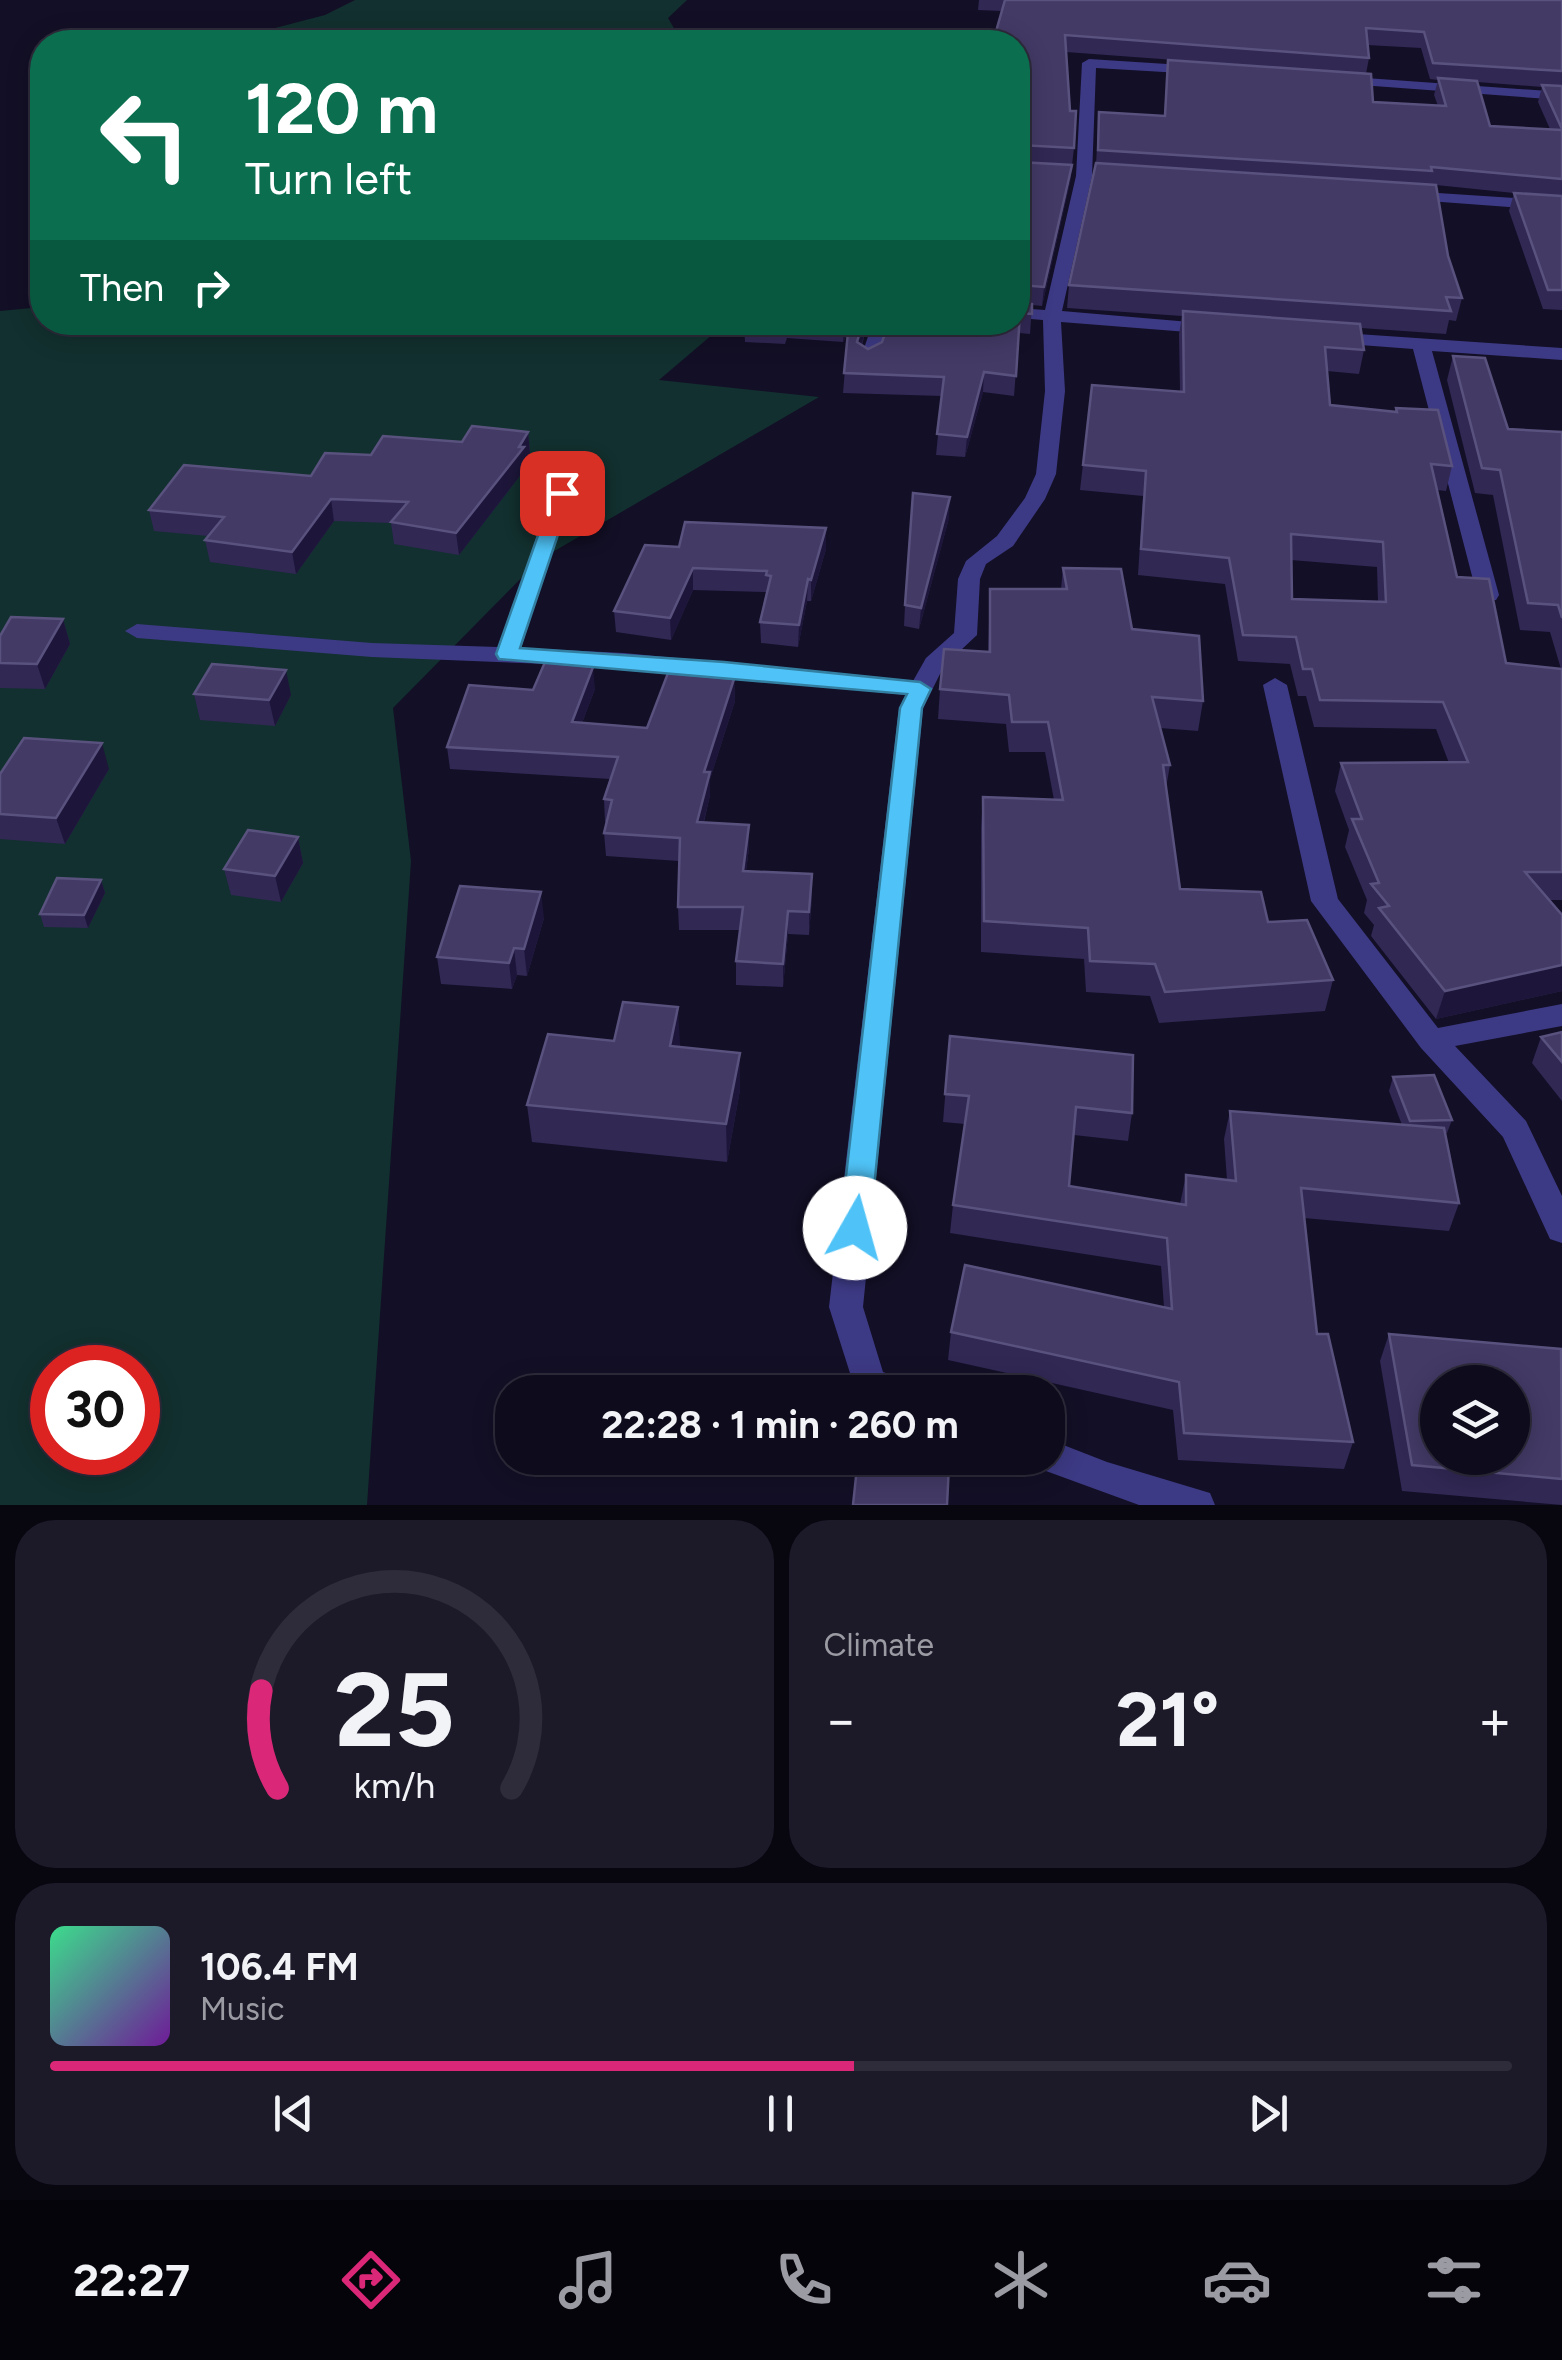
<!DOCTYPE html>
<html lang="en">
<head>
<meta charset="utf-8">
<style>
  body { margin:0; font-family:Figtree,sans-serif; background:#1c1929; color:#f1f3f6; height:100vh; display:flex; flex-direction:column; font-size:38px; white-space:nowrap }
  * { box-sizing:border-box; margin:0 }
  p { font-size:32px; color:#9b9ba3 }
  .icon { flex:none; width:55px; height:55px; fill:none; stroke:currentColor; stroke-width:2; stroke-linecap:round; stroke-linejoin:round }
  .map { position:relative; height:1505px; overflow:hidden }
  .details { display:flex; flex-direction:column; gap:15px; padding:15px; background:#08060f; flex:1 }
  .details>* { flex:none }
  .hud { position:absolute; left:30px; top:30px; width:1000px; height:305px; border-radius:40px; box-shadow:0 5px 25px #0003,0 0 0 2px #2e2b3b; background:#0b6e4f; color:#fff; overflow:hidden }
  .fabs { position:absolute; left:1420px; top:1365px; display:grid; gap:20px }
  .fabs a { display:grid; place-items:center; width:110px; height:110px; border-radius:50%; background:#0e0b1c; box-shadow:0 5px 25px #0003,0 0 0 2px #2e2b3b; font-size:50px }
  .speed { position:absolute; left:30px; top:1345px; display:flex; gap:20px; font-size:50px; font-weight:700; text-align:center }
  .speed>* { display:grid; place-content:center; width:130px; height:130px; border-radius:50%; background:#0e0b1c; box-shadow:0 5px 25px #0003,0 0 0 2px #2e2b3b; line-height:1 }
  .speed .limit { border:15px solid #d22; background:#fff; color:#111 }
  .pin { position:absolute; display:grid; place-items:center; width:85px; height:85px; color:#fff; margin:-42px; border-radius:20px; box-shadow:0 5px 15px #0006 }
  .me { position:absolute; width:110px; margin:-55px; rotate:7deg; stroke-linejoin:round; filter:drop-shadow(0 0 8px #0008) }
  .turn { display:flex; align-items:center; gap:35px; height:210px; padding:0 50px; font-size:45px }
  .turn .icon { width:130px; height:130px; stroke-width:2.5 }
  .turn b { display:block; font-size:70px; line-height:85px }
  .then { display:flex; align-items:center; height:95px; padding:0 50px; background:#0003; gap:20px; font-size:38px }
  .big { font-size:75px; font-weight:700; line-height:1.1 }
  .details .widget { flex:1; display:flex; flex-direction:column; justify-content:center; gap:15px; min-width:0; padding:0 35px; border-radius:40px; background:#1c1929 }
  .details .dial { align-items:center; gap:0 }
  .dial svg { height:260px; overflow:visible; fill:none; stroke:#2e2b3b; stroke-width:7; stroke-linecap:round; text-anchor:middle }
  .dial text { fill:#f1f3f6; stroke:none }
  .song { display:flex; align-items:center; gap:30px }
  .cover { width:120px; height:120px; border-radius:15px; background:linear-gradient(135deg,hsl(150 70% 55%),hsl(280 70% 35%)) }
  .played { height:10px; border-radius:5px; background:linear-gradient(90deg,#db2777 55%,#2e2b3b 55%) }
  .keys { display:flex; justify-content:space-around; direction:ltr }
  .heat { display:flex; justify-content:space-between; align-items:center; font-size:55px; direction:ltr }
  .details .tiles { flex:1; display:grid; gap:15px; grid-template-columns:1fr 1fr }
  .widget:last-child { grid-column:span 2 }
  .trip { position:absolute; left:495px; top:1375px; width:570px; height:100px; border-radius:40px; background:#0e0b1c; box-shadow:0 5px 25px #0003,0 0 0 2px #2e2b3b; font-weight:700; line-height:100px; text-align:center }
  .tabs { display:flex; height:160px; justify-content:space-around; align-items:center; background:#06040b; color:#9b9ba3 }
  .tabs .icon { width:70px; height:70px }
  .tabs .active { color:#db2777 }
  .tabs b { font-size:45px; color:#f1f3f6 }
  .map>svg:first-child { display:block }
</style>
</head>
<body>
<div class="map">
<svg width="1562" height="1505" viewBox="0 0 1562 1505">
  <rect width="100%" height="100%" fill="#130f26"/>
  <g fill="#12302f" fill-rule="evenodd">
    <path d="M355,0H687L668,18L682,42H222L325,15Z"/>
    <path d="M42,307V322L726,323L659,380L819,397L539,560L393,708L411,861L367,1505H0V311ZM52,1368H138V1452H52Z"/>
  </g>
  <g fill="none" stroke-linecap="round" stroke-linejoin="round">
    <g fill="#3d3a85" fill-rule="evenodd">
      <path d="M1089,59L1198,66L1205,70L1198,74L1096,68L1092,176L1062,311L1213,324L1222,329L1213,334L1061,322L1065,391L1056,474L1045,499L1013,546L986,564L980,579L977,635L944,666L923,708L863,1307L883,1372L908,1381L914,1392H856L829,1307L899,708L906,695L624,667L372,657L137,638L125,631L137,624L372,643L498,647L552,493L562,487L572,493L521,648L624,653L913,681L926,658L954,633L958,579L966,561L997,536L1025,498L1036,474L1045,391L1043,320L1018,318V308L1045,310L1076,176L1082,63Z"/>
      <path d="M1338,76L1562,92V100L1333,83L1331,80Z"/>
      <path d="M1407,191L1562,201V211L1401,199V193Z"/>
      <path d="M873,322H891L878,360L869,366L860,360Z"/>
      <path d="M1328,332L1562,348V360L1432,351L1499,595L1496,600H1480L1477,595L1413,349L1321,342V334Z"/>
      <path d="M1275,678L1287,685L1338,899L1438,1028L1562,1004V1026L1455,1046L1526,1121L1562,1196V1243L1550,1239L1503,1137L1421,1048L1311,901L1263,685Z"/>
      <path d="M1048,1439L1107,1462L1210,1493L1215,1505H1139L1035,1467L1031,1458H1048Z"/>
    </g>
  </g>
  <g fill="#312854" fill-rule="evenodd">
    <path d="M979,0H1562V310L1543,309L1509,211L1514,193L1534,195L1436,185L1448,256L1462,298L1456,321L1449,320L1446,334L1361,328L1364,350L1359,374L1327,371L1330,405L1395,412L1396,408L1452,466L1446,491L1437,490L1457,577L1506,663L1561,669L1550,632L1520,630L1493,495L1475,493L1447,380L1453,356L1508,429L1562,432V900H1549L1562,915V991L1436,1019L1371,936L1374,925L1364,913L1367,900L1345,847L1349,830L1335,791L1341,763H1449L1436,729L1314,727L1306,696H1298L1290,664L1238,661L1225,584L1138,575L1143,496L1080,490L1092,385L1180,392L1179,334L1182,316L1067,308L1069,285L1096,164L1099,112L1164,116L1168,60L1256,66L1066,52L1074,148L1070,182L1042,306L1032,305L1030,334L1019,333L1014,396L983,392L965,457L936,455L942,396L843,393L848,334L843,342L787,338L785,344L745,342L744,322H867L866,330L862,345L868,349L882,342L1018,322L1002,11L978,10ZM1367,45L1421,48L1430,79L1438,80L1434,95L1438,106L1373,102L1366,74L1369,58ZM1477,82L1542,87L1538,102L1550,129L1490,126ZM1291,560L1377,567L1378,601L1292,599Z"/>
    <path d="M528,432L530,453L525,460L526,468L459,555L394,544L391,523L334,521L296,574L210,562L205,540L208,536L154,531L149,510L311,476L371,455Z"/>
    <path d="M949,518L919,629L904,626L905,605Z"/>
    <path d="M645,545L826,549L811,601H807L798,647L761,643L760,622L766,592L693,590L671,640L616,632L614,611Z"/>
    <path d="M1063,568L1132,629L1203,701L1198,731L1160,728L1170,765L1166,788L1180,889L1268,922L1333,980L1325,1011L1159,1023L1150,996L1086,992L1084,959L981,952V827L983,797L1054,800L1045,752H1009L1006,724L938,719L940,689L988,652L990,589H1061Z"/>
    <path d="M63,619L70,644L45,689L0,688V636Z"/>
    <path d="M734,679L735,701L710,779V795L704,822L749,848L746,871L812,897L809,935L788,934L783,987L736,985V961L740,930H679L678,907L679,861L606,856L604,833L607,822H605L604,799L610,779L450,769L447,747L533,690L595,689L582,723L647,728Z"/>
    <path d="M194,694L291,695L275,726L200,720Z"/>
    <path d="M109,769L65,844L0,839V774Z"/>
    <path d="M298,837L303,863L281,902L231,895L224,869Z"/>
    <path d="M101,880L105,893L88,928L44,927L40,914Z"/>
    <path d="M544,918L527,976L517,975L512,989L441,984L437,957Z"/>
    <path d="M1562,1032V1101L1532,1063L1541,1037Z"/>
    <path d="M950,1036L1132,1113L1128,1141L1074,1135L1069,1186L1180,1204L1186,1175L1227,1180L1224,1139L1230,1111L1402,1125L1389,1091L1393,1077L1452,1120L1447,1133L1445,1134L1459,1203L1449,1231L1304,1218L1317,1334L1353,1442L1344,1469L1178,1460L1173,1410L948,1360L951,1332L1164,1307L1161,1266L950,1233L953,1205L965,1124L943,1122Z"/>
    <path d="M614,1041L680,1044V1047L740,1053V1090L727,1162L532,1142L527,1105Z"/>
    <path d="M1389,1334L1562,1352V1505L1402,1491L1380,1361Z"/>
  </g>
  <g fill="#1d163a">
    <path d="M1072,165L1070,182L1042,306L1044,287Z"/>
    <path d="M850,322V331L843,342L844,323Z"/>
    <path d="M863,322H867L866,330L856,361L857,342Z"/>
    <path d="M984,372L983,392L965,457L967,437Z"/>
    <path d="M528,432L530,453L525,460L526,468L459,555L456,533L519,447Z"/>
    <path d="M950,497L949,518L919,629L921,608Z"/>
    <path d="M331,499L334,521L296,574L292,552Z"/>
    <path d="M826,528V549L811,601V580Z"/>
    <path d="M693,568V590L671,640L670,618Z"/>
    <path d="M808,579L807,601L798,647L799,625Z"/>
    <path d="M63,619L70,644L45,689L37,664Z"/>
    <path d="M593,667L595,689L574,744L572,722Z"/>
    <path d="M286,670L291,695L275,726L269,700Z"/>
    <path d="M734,679L735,701L710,779V795L698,845L697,822L704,772Z"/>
    <path d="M102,743L109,769L65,844L56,818Z"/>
    <path d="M749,825V848L743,894V871Z"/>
    <path d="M298,837L303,863L281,902L275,876Z"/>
    <path d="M812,874V897L809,935V912Z"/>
    <path d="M101,880L105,893L88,928L84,915Z"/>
    <path d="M541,892L544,918L527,976L524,949Z"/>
    <path d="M788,911V934L783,987V964Z"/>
    <path d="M514,948L517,975L512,989L509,963Z"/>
    <path d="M1562,965V991L1436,1019L1445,991Z"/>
    <path d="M678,1007L680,1044L672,1083L670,1046Z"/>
    <path d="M740,1053V1090L727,1162L726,1124Z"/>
  </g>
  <g fill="#433a66" stroke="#5a527e" stroke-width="2.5" fill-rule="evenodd">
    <path d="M1005,0H1562V71L1433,63L1424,32L1366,28L1369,58L1065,35L1070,111H1076L1074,148L1020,145L1018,147V42H993Z"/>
    <path d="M1168,60L1371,74L1373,102L1446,106L1438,78L1477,81L1490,126L1562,130V179L1431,167L1432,171L1098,150L1099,112L1165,116Z"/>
    <path d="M1542,85L1562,86V129Z"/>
    <path d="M1018,156L1019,162L1072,165L1044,287L1020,285L1018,287Z"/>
    <path d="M1096,163L1436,185L1448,256L1462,298L1446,297L1451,311L1069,285Z"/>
    <path d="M1514,193L1562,196V290H1548Z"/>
    <path d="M1018,301L1032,304V314L1020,313L1016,376L984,372L967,437L937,434L944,377L844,373L849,322H863L857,342L868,349L882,342L889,322H1018Z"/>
    <path d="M1183,311L1360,324L1364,350L1325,347L1330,405L1397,412L1396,408L1438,410L1452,466L1431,464L1457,577L1489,579L1506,663L1562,669V872H1525L1562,915V965L1445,991L1379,908L1389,906L1371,884L1379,883L1352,819H1362L1341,763L1468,762L1443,702L1320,700L1312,669H1303L1296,637L1243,635L1229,558L1141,549L1146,471L1083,465L1092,385L1184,392ZM1291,534L1383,542L1386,602L1292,599Z"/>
    <path d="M1453,356L1485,358L1508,429L1562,432V618L1558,605L1528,603L1500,470L1482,468Z"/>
    <path d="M472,426L528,432L519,447H524L456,533L391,522L408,502L331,499L292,552L205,540L224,517L149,510L184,465L311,476L325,453L371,455L383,436L462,442Z"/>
    <path d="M913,493L950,497L921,608L905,605Z"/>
    <path d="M685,522L826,528L811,580L808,579L799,625L760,622L771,576L766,575L767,571L693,568L670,618L614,611L645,545L679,547Z"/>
    <path d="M1063,568L1121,569L1132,629L1199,636L1203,701L1152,697L1170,765H1163L1180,889L1261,892L1268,922L1307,920L1333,980L1165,992L1155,964L1090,961L1088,928L984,921L983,797L1063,800L1048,722H1012L1009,695L940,689L944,649L990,652V589H1067Z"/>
    <path d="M11,617L63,619L37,664L0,663V636Z"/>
    <path d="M545,662L593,667L572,722L647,728L668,673L734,679L704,772H710L697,822L749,825L743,871L812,874L809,912L788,911L783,964L736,961L743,907H678L680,838L604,833L612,800L604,799L618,757L447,747L469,685L533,690Z"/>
    <path d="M212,664L286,670L269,700L194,694Z"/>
    <path d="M24,738L102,743L56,818L0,814V774Z"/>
    <path d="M248,830L298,837L275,876L224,869Z"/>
    <path d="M57,878L101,880L84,915L40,914Z"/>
    <path d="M460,886L541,892L524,949L514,948L509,963L437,957Z"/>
    <path d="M623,1002L678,1007L670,1046L740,1053L726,1124L527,1105L548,1034L614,1041Z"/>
    <path d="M1562,1032V1062L1541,1037Z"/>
    <path d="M950,1036L1133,1055L1132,1113L1076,1107L1069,1186L1186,1205V1175L1236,1181L1230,1111L1444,1128L1459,1203L1301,1188L1317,1334H1328L1353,1442L1184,1433L1179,1382L951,1332L965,1265L1172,1309L1167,1238L953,1205L969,1096L945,1094Z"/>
    <path d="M1434,1075L1452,1120L1410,1121L1393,1077Z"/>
    <path d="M1389,1334L1561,1349L1562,1479L1412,1465ZM1438,1382H1512V1458H1438Z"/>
    <path d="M858,1458H881L949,1465L947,1505H853Z"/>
  </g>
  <path fill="#4fc3f7" stroke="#337fa1" stroke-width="2.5" d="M562,487L572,493L520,648L724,662L920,682L931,689L922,708L870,1228L865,1237L855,1240L845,1237L840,1228L900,708L907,694L499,659L496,654L553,493Z"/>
</svg>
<div class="fabs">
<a><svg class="icon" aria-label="layers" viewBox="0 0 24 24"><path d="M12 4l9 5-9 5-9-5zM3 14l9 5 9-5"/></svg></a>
</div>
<div class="speed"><div class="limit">30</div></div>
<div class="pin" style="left:562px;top:493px;background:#d93025"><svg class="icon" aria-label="arrive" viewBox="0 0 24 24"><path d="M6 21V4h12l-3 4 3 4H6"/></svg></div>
<svg class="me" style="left:855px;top:1228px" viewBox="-20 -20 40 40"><circle r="19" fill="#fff"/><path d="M0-13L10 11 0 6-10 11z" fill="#4fc3f7"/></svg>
<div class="trip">22:28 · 1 min · 260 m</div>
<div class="hud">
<div class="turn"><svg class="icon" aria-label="left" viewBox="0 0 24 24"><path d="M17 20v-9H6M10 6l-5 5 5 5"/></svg><div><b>120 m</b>Turn left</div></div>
<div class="then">Then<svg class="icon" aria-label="right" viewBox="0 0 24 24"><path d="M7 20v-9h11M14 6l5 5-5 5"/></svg></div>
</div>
</div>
<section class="details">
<div class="tiles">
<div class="widget dial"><svg viewBox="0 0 100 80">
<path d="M14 69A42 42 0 1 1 86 69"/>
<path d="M14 69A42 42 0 0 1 9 39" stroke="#db2777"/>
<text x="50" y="56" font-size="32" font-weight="700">25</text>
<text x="50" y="72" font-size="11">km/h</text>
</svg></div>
<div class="widget"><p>Climate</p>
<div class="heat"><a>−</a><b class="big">21°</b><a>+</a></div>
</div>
<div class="widget">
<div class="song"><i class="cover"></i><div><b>106.4 FM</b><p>Music</p></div></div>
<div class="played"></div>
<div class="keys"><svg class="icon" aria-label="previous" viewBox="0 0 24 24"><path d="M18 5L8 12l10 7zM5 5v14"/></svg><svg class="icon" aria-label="pause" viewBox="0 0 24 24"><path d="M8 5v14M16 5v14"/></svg><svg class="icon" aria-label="next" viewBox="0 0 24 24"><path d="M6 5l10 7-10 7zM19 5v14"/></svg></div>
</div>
</div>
</section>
<nav class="tabs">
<b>22:27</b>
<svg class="icon active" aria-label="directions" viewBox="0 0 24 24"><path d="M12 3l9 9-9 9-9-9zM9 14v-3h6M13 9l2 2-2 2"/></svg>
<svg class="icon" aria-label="music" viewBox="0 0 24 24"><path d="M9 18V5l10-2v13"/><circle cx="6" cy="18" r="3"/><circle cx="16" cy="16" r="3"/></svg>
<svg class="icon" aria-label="phone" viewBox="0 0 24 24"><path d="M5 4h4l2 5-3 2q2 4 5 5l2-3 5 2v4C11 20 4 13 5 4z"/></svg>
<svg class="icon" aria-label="climate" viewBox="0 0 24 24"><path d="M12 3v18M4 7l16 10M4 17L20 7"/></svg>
<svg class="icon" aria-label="car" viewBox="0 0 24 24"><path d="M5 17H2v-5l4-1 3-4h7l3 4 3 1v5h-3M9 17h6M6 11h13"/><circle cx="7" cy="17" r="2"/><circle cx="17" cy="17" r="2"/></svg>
<svg class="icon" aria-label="filters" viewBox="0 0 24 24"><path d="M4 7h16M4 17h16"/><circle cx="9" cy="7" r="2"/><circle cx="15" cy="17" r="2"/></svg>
</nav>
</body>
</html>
